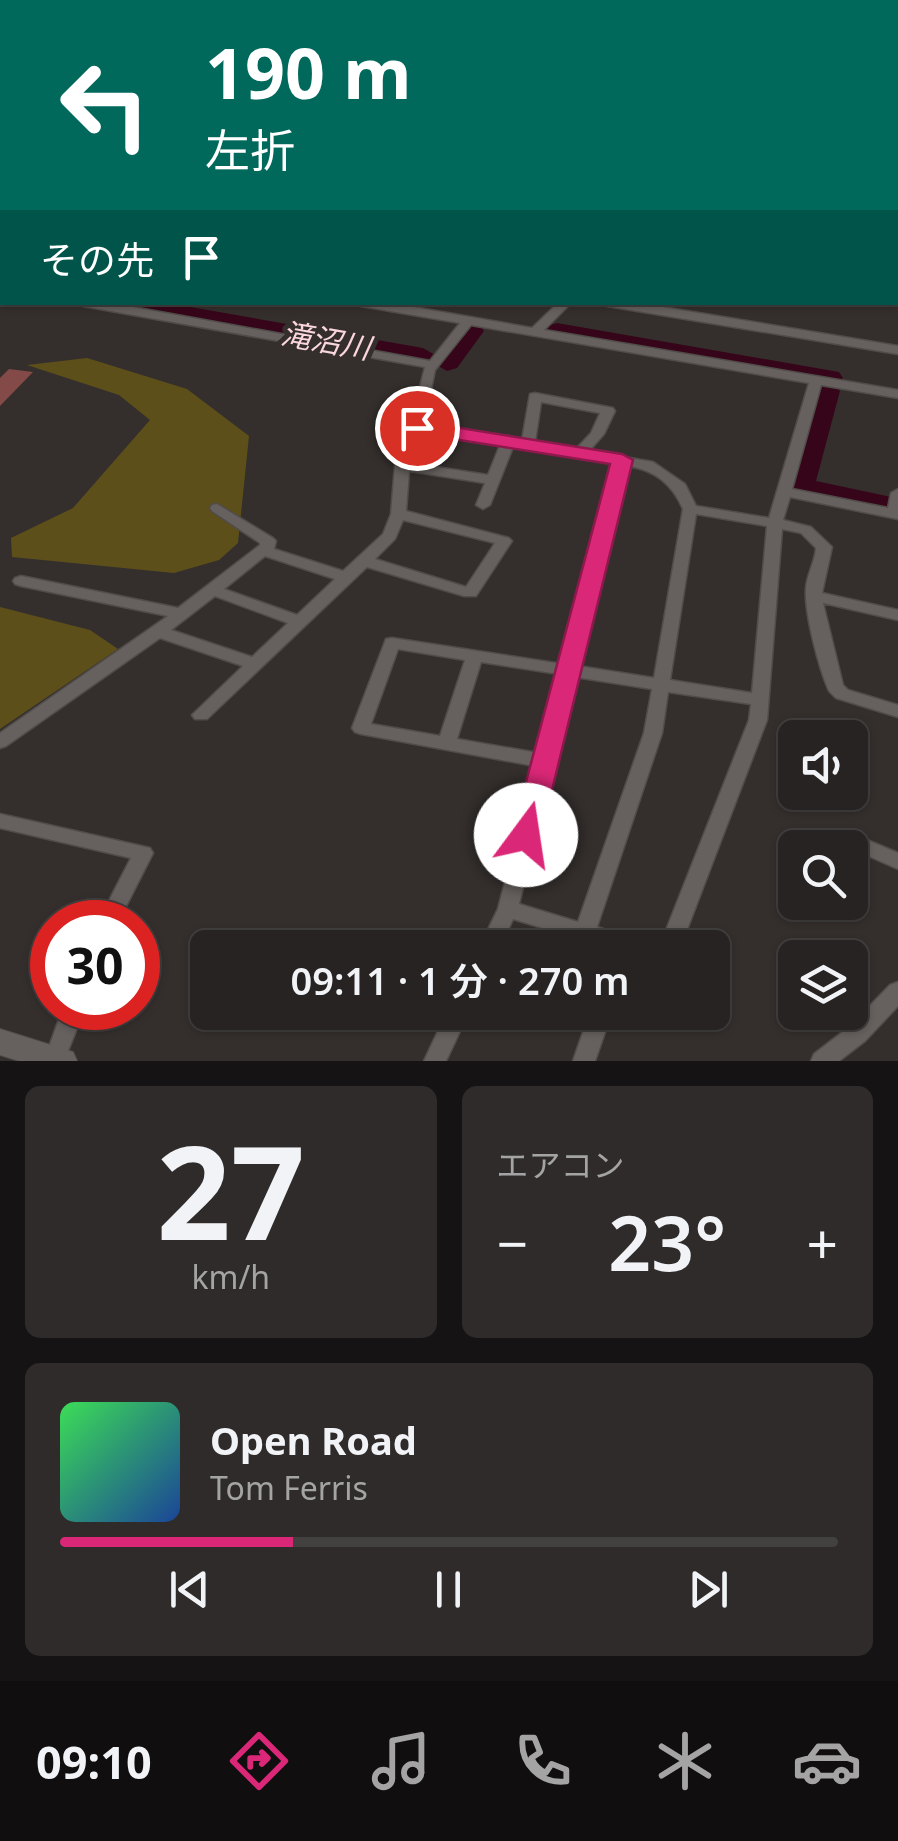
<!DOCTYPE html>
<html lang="ja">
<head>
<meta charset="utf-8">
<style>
  body { margin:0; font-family:"Noto Sans","Noto Sans JP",sans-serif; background:#2f2b2a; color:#f1f3f6; height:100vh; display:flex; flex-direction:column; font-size:38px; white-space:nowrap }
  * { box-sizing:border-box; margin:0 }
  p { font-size:32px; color:#a4a4a5 }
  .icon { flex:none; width:55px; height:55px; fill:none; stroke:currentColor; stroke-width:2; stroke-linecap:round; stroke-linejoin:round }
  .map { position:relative; height:1061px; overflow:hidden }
  .drawer { display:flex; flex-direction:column; gap:25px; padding:25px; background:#151313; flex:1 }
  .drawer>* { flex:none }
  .guide { position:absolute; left:0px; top:0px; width:900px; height:305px; box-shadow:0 2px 8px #0004,0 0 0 2px #434040; background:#00695c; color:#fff; overflow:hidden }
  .controls { position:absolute; left:778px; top:720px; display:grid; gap:20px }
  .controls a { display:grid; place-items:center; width:90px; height:90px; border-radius:15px; background:#272322; box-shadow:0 2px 8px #0004,0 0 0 2px #434040; font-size:50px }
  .speed { position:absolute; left:30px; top:900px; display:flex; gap:20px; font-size:50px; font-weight:700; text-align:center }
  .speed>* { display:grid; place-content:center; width:130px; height:130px; border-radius:50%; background:#272322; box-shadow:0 2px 8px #0004,0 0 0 2px #434040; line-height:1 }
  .speed .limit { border:15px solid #d22; background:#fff; color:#111 }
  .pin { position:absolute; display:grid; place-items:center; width:85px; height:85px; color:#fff; margin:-42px; border:5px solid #fff; border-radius:50%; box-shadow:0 2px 10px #0007 }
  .me { position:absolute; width:110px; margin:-55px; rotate:14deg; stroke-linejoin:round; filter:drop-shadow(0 0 8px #0008) }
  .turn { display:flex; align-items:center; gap:35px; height:210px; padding:0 40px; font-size:45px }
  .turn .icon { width:130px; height:130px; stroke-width:2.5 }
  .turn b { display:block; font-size:70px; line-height:85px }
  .then { display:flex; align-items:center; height:95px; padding:0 40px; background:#0003; gap:20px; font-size:38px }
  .big { font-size:75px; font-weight:600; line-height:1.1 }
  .drawer .card { flex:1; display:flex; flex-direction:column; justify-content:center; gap:15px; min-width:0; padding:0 35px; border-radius:15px; background:#2f2b2a }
  .drawer .dial { align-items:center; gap:0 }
  .dial b { font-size:130px; line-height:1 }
  .song { display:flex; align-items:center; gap:30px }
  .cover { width:120px; height:120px; border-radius:15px; background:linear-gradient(135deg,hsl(130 70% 55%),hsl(220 70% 35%)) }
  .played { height:10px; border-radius:5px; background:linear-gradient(90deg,#db2777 30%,#434040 30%) }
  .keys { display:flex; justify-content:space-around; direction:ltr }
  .heat { display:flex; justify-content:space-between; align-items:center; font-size:55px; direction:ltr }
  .drawer .tiles { flex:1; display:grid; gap:25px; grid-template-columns:1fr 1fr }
  .card:last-child { grid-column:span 2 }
  .trip { position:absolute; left:190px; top:930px; width:540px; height:100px; border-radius:15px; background:#272322; box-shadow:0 2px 8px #0004,0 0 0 2px #434040; font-weight:600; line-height:100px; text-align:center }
  .menu { display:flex; height:160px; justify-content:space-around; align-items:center; background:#100e0e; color:#a4a4a5 }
  .menu .icon { width:70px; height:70px }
  .menu .current { color:#db2777 }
  .menu b { font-size:45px; color:#f1f3f6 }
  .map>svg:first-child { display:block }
</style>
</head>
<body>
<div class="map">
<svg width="898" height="1061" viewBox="0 0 898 1061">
  <rect width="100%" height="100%" fill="#342f2d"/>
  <g fill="#5d4f1a">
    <path d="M87,358L187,389L249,436L238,543L219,560L174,573L12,557L11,538L73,508L150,420L119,395L27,365Z"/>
    <path d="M0,607L90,630L118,649L0,729Z"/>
  </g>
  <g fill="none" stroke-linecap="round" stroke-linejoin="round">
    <g fill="#370519" fill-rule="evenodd">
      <rect x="0" y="275" width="2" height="16"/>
      <path d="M99,302H162L423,348L437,356L460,325H480L484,331L457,368L447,371L433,363L423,366L112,310Z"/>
      <path d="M557,323L839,372L843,378L836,385L840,391L816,481L896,498L898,509L884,515L785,494L780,487L814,385L547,338L543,332L547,326Z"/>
    </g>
  </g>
  <path fill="#844a47" d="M9,369L33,372L0,406V378Z"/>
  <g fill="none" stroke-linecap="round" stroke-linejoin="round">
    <defs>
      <g id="street">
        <path d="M64,0H72L70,2H64Z"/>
        <path d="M149,0H157V2H150Z"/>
        <path d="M270,0H292L295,2H276Z"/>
        <path d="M472,0H513L516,2H470Z"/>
        <path d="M655,0H666L669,2H659Z"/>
        <path d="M705,0H716L718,2H709Z"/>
        <rect x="0" y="11" width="2" height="4"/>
        <rect x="0" y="57" width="2" height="4"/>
        <rect x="0" y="139" width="2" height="6"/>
        <rect x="0" y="225" width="2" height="7"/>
        <rect x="0" y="285" width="2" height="7"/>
        <path d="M77,302H105L430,361L460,323L361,306L355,302H385L532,328L559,302H572L544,330L898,390V398L821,385L792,489L888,508L891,493L898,489V519L790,497L783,520L811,527L832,547L822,593L898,610V620L823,603L843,685L848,690L898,705V717L836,698L829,691C819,669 804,612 806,588C807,574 815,562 816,548L801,533L782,529L767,720L680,948H659L749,720L751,704L668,692L662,733L597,927L644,942L647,948H608L513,919L500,948H479L498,909L535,766L361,734L355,732L352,728L386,639L392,638L562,664L614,464L513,447L490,505L483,509L476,505L485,483L409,471L406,511L509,538L512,541L476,596H464L367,567L207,719H195L192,715L243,666L160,638L6,746L0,748V733L168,616L21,586L15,584L13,581L15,578L21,576L178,608L260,545V543L212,511L210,508L212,505L217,504L273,538L276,541L274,549L343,571L383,534L391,514L395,466L410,427L425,367L83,306ZM471,325L809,383L769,518L696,506L685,484L653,462L589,451L604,434L615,411L613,408L535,393L530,394L522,440L509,436L504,437L424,424L435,370ZM541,402L600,413L591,433L576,449L535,442ZM422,432L500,445L488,475L410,463ZM628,466C655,470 672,484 683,509L654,678L578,666ZM696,514L767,526L752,693L670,680ZM403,520L495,543L466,587L375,559L395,539ZM265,556L335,579L297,615L224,589ZM215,596L288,623L252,657L171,630ZM398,649L465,660L440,736L371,724ZM481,662L559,674L538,753L457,739ZM575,677L652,689L644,733L578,922L519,904Z"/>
        <path d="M601,302H632L898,346V354L607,306Z"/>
        <path d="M0,814L150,848L153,853L118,922H98L131,858L0,828Z"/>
        <path d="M855,835L898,853V869L848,847L845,842L848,837Z"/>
        <path d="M898,982V1006L865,1041L839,1061H811L814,1054L849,1027L890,985Z"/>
        <path d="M63,1008H85L64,1061H44Z"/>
        <path d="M447,1012H469L446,1061H424Z"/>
        <path d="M590,1012H612L595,1061H573Z"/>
      </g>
      <g id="secondary">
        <rect x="0" y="173" width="2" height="8"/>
        <path d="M0,1029L73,1052L77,1061H19L0,1055Z"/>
      </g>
    </defs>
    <use href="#street" stroke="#504c4a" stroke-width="3"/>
    <use href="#secondary" stroke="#504c4a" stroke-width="2"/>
    <use href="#street" fill="#66615e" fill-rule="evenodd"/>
    <use href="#secondary" fill="#66615e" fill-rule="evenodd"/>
  </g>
  <path fill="#db2777" stroke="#8e194d" stroke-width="2.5" d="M417,421L622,454L633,460L541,835L537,843L526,846L516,843L512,835L610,464L409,432L406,428L409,423Z"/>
  <g text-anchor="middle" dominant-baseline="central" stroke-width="10" stroke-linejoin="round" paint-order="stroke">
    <g font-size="30" font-style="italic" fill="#fbd6df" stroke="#342f2d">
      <text transform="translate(326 340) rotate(10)">滝沼川</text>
    </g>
  </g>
</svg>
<div class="controls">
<a><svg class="icon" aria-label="sound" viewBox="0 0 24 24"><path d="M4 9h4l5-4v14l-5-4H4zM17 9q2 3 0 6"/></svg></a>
<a><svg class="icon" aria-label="search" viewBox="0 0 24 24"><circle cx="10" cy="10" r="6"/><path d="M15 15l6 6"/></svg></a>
<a><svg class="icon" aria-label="layers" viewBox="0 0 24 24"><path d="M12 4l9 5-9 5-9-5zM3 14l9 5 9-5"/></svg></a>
</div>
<div class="speed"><div class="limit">30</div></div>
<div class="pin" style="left:417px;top:428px;background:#d93025"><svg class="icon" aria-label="arrive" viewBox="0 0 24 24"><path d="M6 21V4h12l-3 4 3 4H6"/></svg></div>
<svg class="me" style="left:526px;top:835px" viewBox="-20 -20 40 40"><circle r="19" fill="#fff"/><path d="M0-13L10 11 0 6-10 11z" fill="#db2777"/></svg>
<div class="trip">09:11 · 1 分 · 270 m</div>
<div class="guide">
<div class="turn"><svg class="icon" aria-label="left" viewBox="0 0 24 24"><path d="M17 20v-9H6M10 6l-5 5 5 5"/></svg><div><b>190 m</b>左折</div></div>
<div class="then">その先<svg class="icon" aria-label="arrive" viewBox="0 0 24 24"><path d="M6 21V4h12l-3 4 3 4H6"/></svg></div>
</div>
</div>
<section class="drawer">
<div class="tiles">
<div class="card dial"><b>27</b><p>km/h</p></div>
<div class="card"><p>エアコン</p>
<div class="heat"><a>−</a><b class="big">23°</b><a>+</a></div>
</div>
<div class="card">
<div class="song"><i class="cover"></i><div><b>Open Road</b><p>Tom Ferris</p></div></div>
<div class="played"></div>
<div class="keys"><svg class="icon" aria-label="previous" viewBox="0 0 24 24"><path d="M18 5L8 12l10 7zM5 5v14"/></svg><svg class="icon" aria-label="pause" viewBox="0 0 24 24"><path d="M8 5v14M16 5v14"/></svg><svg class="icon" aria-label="next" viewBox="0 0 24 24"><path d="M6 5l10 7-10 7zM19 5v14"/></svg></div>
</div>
</div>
</section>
<nav class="menu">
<b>09:10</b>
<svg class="icon current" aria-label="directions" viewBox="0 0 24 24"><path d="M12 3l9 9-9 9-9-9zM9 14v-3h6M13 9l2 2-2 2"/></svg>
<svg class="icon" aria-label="music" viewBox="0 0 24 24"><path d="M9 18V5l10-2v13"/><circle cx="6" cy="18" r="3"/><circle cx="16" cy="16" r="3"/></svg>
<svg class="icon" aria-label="phone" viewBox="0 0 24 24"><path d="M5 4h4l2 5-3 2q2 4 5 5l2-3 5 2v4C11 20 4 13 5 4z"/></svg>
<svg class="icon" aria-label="climate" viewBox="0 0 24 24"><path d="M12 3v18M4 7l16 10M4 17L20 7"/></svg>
<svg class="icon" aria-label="car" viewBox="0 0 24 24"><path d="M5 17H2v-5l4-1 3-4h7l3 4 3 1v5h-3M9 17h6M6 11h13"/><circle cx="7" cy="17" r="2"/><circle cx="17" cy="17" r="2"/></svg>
</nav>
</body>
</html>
